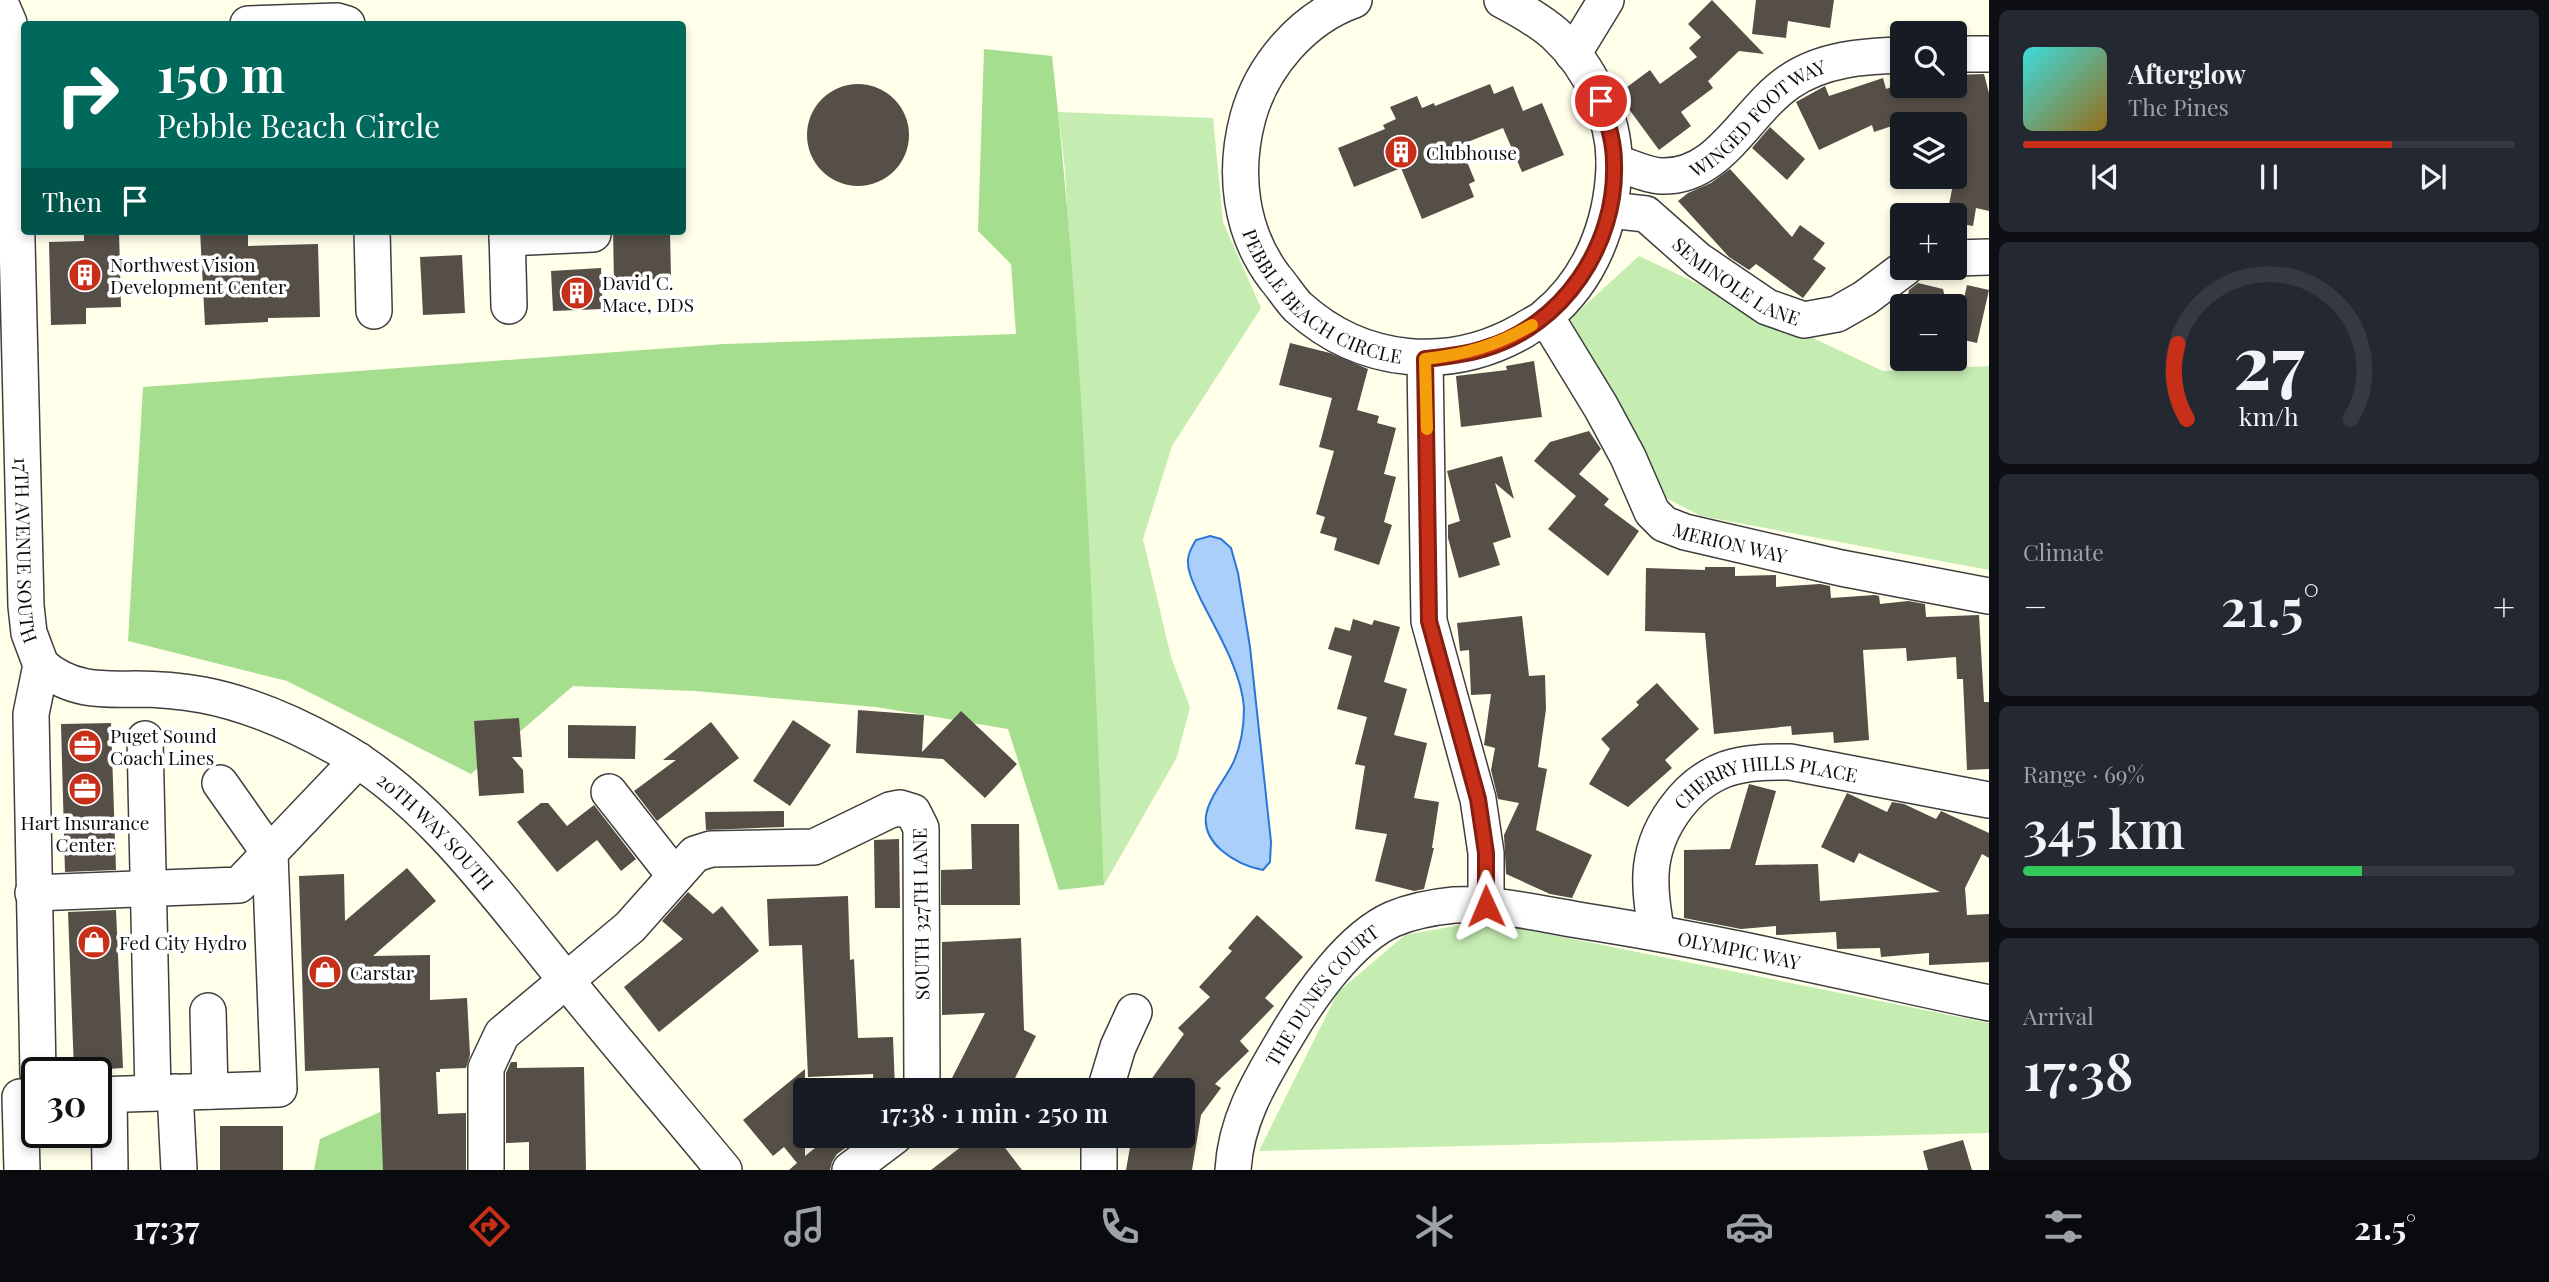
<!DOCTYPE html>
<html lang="en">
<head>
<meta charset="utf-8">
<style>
  body { margin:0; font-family:"Playfair Display",serif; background:#242831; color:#f1f3f6; height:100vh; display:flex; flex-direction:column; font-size:26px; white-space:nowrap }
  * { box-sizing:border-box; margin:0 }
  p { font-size:23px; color:#9ea1a6 }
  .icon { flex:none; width:38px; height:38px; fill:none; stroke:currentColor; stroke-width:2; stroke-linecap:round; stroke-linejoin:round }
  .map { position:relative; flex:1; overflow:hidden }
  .side { display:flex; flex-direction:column; gap:10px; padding:10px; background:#0d0f14; width:560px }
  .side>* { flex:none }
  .banner { position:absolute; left:21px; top:21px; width:665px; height:214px; border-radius:7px; box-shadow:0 4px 10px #0003; background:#00695c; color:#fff; overflow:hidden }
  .fabs { position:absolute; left:1890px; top:21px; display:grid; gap:14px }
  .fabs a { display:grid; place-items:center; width:77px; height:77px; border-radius:7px; background:#171b24; box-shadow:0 4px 10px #0003; font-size:35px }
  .speed { position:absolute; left:21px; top:1057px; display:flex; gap:14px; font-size:35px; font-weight:700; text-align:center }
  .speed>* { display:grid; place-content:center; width:91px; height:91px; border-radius:50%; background:#171b24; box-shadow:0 4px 10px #0003; line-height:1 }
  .speed .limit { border:4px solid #111; border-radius:10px; background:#fff; color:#111 }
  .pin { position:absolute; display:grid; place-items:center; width:60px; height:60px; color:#fff; margin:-30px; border:4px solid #fff; border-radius:50%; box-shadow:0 2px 7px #0007 }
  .me { position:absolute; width:77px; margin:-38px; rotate:359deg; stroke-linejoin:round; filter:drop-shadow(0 0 5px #0008) }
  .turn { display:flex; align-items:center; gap:24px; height:147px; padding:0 21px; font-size:32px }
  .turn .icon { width:91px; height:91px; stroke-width:2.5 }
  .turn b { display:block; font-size:49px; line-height:60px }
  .then { display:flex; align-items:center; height:66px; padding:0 21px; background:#0003; gap:14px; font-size:26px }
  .big { font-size:52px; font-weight:600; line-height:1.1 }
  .side .tile { flex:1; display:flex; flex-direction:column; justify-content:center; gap:10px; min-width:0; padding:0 24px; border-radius:10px; background:#242831 }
  .side .dial { align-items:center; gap:0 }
  .dial svg { height:182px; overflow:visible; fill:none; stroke:#363941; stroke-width:7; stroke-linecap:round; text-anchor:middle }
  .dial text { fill:#f1f3f6; stroke:none }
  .song { display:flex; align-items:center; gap:21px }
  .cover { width:84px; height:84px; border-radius:10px; background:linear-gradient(135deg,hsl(180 70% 55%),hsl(40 70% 35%)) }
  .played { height:7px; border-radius:4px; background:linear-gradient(90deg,#c72f19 75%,#363941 75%) }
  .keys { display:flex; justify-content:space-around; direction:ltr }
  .heat { display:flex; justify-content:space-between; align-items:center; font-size:38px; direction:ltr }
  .charge { height:10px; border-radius:5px; background:linear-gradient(90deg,#34c759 69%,#363941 0) }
  .trip { position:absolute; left:793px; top:1078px; width:402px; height:70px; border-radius:7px; background:#171b24; box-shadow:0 4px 10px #0003; font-weight:600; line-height:70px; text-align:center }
  .tab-bar { display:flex; height:112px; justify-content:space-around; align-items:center; background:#090b0e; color:#9ea1a6 }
  .tab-bar .icon { width:49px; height:49px }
  .tab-bar .selected { color:#c72f19 }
  .tab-bar b { font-size:32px; color:#f1f3f6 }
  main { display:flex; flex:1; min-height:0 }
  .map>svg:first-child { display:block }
</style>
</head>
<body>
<main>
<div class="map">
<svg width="1989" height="1170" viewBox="0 0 1989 1170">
  <rect width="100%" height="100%" fill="#ffffea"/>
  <g fill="#c5ecb1">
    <path d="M1058,112L1213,118L1223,222L1261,308L1172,446L1143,539L1171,657L1190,707L1177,757L1104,885L1065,169Z"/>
    <path d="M1639,256L1883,371L1989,366V570L1701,516L1664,497L1570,319Z"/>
    <path d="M1483,921L1989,1023V1133L1259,1151L1338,992L1405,935Z"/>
  </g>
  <g fill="#a5de8f">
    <path d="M984,49L1052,56C1083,331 1092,609 1104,885L1059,890L1008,729L876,707L695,691L573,686L471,774L287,681L128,641L143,387L724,344L1016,334L1011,264L978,231Z"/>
    <path d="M389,1108L391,1170H314L320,1139Z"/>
  </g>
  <path fill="#aacffb" stroke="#2b75d8" stroke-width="2" d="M1210,536L1221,539L1231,548L1238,573L1250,647L1271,842L1270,862L1263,870C1246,867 1234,861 1221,850C1186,818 1220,791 1234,761C1241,745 1244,725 1244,708C1242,673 1217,631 1201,600C1196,588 1187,573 1188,560C1188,553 1192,547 1196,540Z"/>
  <g fill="#554f47">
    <path d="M1712,0L1764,54L1739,51L1708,81L1713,88L1681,112L1691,126L1659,150L1623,101L1619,93L1650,70L1660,84L1697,57L1689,48L1701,37L1688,24Z"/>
    <path d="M1756,0H1834L1830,28L1788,21L1786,38L1752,34Z"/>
    <path d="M1984,74L1989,93V211L1976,208L1973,226L1955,223V215H1947L1963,133L1955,136V124H1914L1913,119L1874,132L1872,125L1819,150L1796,102L1825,86L1829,96L1883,78L1886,89L1894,86H1955V75Z"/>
    <circle cx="858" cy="135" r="51"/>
    <path d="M1490,84L1494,94L1513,86L1523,111L1542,103L1564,155L1522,172L1503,128L1460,145L1475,181L1469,184L1474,197L1422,219L1401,168L1354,187L1338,148L1385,129L1383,125L1396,119L1390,107L1417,96L1422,108L1434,103L1435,106Z"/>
    <path d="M1770,127L1805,159L1787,180L1752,148Z"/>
    <path d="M1730,169L1792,237L1800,225L1825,243L1813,259L1826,268L1803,298L1756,264L1749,270L1729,257L1678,201L1688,193L1711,183Z"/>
    <path d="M84,231H119L121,307L86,308V324L51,325L49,242L84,241Z"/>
    <path d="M200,231H248V246L318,244L320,317L268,318V322L205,325Z"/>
    <path d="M613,231H670L671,279L614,280Z"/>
    <path d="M462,255L465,313L423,315L420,257Z"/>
    <path d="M601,268L603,309L553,311L551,271Z"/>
    <path d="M1918,283L1943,289L1947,306H1905L1909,290Z"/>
    <path d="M1967,285L1989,290L1977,343L1955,338Z"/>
    <path d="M1290,343L1330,353L1368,369L1357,410L1379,416L1377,423L1396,428L1384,474L1396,477L1384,522L1392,525L1379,565L1334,550L1337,538L1320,533L1325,517L1316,514L1334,451L1319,447L1332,398L1279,385Z"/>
    <path d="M1534,361L1542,417L1461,427L1456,376L1507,370L1506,366Z"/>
    <path d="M1589,431L1601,449L1579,474L1609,499L1604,505L1639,531L1608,576L1548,529L1576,496L1534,461L1550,442Z"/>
    <path d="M1502,456L1514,499L1495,483L1511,537L1493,543L1500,565L1459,578L1448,538V525L1460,521L1447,471Z"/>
    <path d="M1705,567H1735V576L1776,575V587L1820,584L1830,586L1831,598L1875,595L1879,596L1880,604L1908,601L1925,604L1926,617L1979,615L1984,702H1989V769L1967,770L1963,679H1957L1956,657L1907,661L1906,648L1863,650L1869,740L1834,743L1833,732L1792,735L1791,726L1714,734L1705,633L1645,631L1646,568L1705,570Z"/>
    <path d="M1522,616L1529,676L1545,675L1546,709L1538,767L1547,769L1536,830L1592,855L1572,898L1550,894L1506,874L1504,835L1519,803L1498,799L1491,770L1495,748L1484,745L1491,694L1471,695L1469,650L1460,651L1457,623Z"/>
    <path d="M1353,619L1372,625L1374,620L1400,627L1384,682L1407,689L1394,735L1427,743L1414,798L1439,802L1432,848H1434L1424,889L1414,891L1375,881L1387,834L1355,829L1365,766L1355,764L1367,717L1337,709L1352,656L1328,649L1335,627L1350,631Z"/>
    <path d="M1657,683L1699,729L1665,760L1672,768L1628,807L1589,784L1610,749L1601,739L1639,705L1636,702Z"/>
    <path d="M858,710L924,715L922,752L961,711L1017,764L985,798L943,759L856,753Z"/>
    <path d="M519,718L522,757H512L523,770L524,793L479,796L474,721Z"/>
    <path d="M793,720L831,745L790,806L753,781Z"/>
    <path d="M711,722L739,758L657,821L634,791L676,760H663Z"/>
    <path d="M111,723L116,870L65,872L61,724Z"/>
    <path d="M568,725L636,726L635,759L568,758Z"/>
    <path d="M1749,784L1776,791L1755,865L1818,864L1820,901L1940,892L1859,853L1854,863L1821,847L1847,793L1887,812L1892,802L1904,804L1936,819L1941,811L1989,833V858L1982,854L1965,888L1967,915L1989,914V962L1929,965V953L1881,957L1880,948L1837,949L1836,932L1776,935V926L1741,929L1684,918V850L1730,849Z"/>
    <path d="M541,803H548L567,826L594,805L636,859L621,871L597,840L557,872L517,822Z"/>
    <path d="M784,811V827L706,830L705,812Z"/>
    <path d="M971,824H1019L1020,905H941V870L972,869Z"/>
    <path d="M899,839L900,908H875L874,840Z"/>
    <path d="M407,868L436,901L373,956L430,955V1000L467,998L470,1055L466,1068L440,1069V1072H436L438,1114L466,1113V1170H383L379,1068L305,1071L299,876L344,874L345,921Z"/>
    <path d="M688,892L713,914L722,906L759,951L659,1032L624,987L683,939L662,921Z"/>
    <path d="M848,896L850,960L854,959L858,1038L893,1037L895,1088L874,1089L873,1074L808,1077L802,945L769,946L767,899Z"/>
    <path d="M116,910L123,1068L74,1071L68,912Z"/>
    <path d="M1257,915L1303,957L1265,998L1274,1006L1240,1041L1249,1051L1215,1084L1221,1088L1201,1115L1192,1170H1126L1132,1136H1183V1090H1164L1150,1081L1184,1034L1178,1028L1210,997L1199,987L1232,951L1228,948Z"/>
    <path d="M1021,938L1024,1030L1036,1036L1009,1090H966L950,1082L985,1013L942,1015V942Z"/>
    <path d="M511,1062H517V1068L584,1067L586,1170H529V1142L506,1143V1073Z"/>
    <path d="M805,1069V1156L830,1136H862L837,1154L832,1162L830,1170H789L797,1163L784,1147L773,1156L743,1120Z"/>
    <rect x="220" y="1126" width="63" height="44"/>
    <path d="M975,1136H996L1022,1170H931Z"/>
    <path d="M1963,1140L1972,1170H1928L1923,1151Z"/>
  </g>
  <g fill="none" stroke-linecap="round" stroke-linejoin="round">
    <defs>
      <g id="minor">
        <path id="s1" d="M1354,0C1303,18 1262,66 1248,117C1233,173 1240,232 1275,278C1283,287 1290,299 1298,307C1362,365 1450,373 1524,330C1531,325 1540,322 1546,316C1591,279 1612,223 1614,167C1616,120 1590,66 1555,34C1539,20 1521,10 1502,0"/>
        <path id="s2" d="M0,2L9,23L10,35L15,160L26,606L29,633L41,665L31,714L38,1073"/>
        <path d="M248,24L337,21L347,24"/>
        <path d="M1573,54L1606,0"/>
        <path d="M1955,54H1989"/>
        <path id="s3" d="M1614,162C1628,166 1645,175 1660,176C1720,179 1745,112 1789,82C1822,59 1864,56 1902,55"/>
        <path id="s4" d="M1610,210L1646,214L1698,260L1767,307L1804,320L1837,314L1865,298L1905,268"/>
        <path d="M372,231L374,311"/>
        <path d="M507,231L509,306"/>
        <path d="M507,238L593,234"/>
        <path d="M1955,258L1989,257"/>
        <path id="s5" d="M1546,317L1601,407L1628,457L1652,512L1664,524L1685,532L1841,568L1989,596"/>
        <path d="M1425,359L1429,621L1478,799L1486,853V906"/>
        <path id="s6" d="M41,665C69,690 99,690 135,689C158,689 181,691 203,695C250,704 295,724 336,747C428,798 499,898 565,979C617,1043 671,1106 724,1170"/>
        <path d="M145,739L153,1093"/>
        <path d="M609,792L675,876"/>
        <path d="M33,893L239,885L358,760"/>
        <path id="s7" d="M1657,933C1653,913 1650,894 1651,874C1653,830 1685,784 1726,769C1747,762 1769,762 1790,762L1989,800"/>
        <path d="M208,1011L210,1091"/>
        <path d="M1105,1090L1118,1047L1134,1012"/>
        <path d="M175,1092L179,1170"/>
        <path d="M96,1095L279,1089L270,854L220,783"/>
        <path d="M109,1095L110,1170"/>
        <path d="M20,1097L22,1170"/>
        <path d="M1099,1136V1170"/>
        <path d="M486,1170V1068L502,1034L630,927L695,854L711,849L814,847L890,810L900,808L913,812L921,828L922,1090"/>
        <path d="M850,1170L895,1136"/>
        <path id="s8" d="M1233,1170C1236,1118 1261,1079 1287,1035C1310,996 1350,938 1393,919C1412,911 1434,907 1454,905C1499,903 1546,915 1590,922C1724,943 1856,975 1989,1003"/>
      </g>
    </defs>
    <use href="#minor" stroke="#3f3f3f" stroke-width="38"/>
    <use href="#minor" stroke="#fff" stroke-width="35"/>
  </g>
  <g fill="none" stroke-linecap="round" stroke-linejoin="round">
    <defs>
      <path id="route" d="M1486,906V853L1478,799L1429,621L1425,359C1444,357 1464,355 1483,349C1563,326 1617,245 1614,163C1614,141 1607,121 1601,101"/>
    </defs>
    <use href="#route" stroke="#811f10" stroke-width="18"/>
    <use href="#route" stroke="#c72f19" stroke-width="12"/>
    <path stroke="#f59e0b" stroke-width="12" d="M1427,429L1425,359C1467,354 1495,346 1532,325"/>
  </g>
  <defs>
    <symbol id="building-disc" viewBox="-11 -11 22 22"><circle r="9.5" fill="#c72f19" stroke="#fff"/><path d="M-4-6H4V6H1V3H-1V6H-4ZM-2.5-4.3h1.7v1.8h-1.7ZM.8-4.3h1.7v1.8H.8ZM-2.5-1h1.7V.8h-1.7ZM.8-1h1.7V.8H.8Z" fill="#fff"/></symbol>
    <symbol id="office-disc" viewBox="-11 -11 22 22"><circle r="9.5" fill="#c72f19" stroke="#fff"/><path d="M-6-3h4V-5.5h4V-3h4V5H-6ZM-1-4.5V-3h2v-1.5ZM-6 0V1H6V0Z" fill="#fff"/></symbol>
    <symbol id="shop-disc" viewBox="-11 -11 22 22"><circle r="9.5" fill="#c72f19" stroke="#fff"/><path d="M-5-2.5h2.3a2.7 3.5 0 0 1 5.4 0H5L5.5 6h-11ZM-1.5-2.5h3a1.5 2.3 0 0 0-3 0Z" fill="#fff"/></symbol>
  </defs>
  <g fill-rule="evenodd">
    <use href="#building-disc" x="1382" y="133" width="38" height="38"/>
    <use href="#building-disc" x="66" y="256" width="38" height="38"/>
    <use href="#building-disc" x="558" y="274" width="38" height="38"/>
    <use href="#office-disc" x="66" y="727" width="38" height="38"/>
    <use href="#office-disc" x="66" y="770" width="38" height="38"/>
    <use href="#shop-disc" x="75" y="923" width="38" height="38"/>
    <use href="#shop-disc" x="306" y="953" width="38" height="38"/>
  </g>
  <g text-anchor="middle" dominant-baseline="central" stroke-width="7" stroke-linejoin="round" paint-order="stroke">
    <g font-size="19" fill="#0c0c0c" stroke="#fff">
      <text stroke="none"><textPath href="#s3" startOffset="166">WINGED FOOT WAY</textPath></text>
      <text stroke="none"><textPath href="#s4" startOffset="150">SEMINOLE LANE</textPath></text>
      <text stroke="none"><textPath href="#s1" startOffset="382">PEBBLE BEACH CIRCLE</textPath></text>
      <text stroke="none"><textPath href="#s5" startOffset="308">MERION WAY</textPath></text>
      <text stroke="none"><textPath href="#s2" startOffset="550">17TH AVENUE SOUTH</textPath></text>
      <text stroke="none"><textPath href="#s7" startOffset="231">CHERRY HILLS PLACE</textPath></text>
      <text stroke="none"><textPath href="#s6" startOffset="443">20TH WAY SOUTH</textPath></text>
      <text transform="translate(920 914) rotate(-91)">SOUTH 327TH LANE</text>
      <text stroke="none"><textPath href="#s8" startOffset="658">OLYMPIC WAY</textPath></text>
      <text stroke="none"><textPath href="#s8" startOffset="200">THE DUNES COURT</textPath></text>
    </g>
    <g font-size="19" fill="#0c0c0c" stroke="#fff" text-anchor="start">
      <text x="1426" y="152">Clubhouse</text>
      <text x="110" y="264">Northwest Vision<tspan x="110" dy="22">Development Center</tspan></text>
      <text x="602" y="282">David C.<tspan x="602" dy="22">Mace, DDS</tspan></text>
      <text x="110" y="735">Puget Sound<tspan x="110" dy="22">Coach Lines</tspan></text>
      <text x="85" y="822" text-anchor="middle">Hart Insurance<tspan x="85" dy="22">Center</tspan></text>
      <text x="119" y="942">Fed City Hydro</text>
      <text x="350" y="972">Carstar</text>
    </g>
  </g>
</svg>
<div class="fabs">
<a><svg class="icon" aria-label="search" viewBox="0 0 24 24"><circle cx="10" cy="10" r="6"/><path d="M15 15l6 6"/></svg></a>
<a><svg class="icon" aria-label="layers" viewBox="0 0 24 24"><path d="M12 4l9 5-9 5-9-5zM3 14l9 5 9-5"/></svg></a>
<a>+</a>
<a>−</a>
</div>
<div class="speed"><div class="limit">30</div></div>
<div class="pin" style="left:1601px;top:101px;background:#d93025"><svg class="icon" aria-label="arrive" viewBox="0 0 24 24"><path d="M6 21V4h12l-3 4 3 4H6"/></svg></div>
<svg class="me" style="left:1486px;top:906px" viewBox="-20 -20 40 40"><path d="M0-17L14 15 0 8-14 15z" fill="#c72f19" stroke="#fff" stroke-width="4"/></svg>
<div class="trip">17:38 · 1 min · 250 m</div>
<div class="banner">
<div class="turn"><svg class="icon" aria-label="right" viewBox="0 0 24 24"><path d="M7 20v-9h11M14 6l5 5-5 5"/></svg><div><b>150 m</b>Pebble Beach Circle</div></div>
<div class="then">Then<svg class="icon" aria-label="arrive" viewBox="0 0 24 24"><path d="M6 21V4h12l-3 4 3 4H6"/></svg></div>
</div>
</div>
<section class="side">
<div class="tile">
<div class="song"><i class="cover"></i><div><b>Afterglow</b><p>The Pines</p></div></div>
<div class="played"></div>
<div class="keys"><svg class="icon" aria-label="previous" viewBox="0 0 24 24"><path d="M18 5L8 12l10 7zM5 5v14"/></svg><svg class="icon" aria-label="pause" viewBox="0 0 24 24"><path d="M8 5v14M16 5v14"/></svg><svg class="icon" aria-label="next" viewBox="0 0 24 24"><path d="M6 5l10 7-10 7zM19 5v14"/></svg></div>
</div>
<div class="tile dial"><svg viewBox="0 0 100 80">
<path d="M14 69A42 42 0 1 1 86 69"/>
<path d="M14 69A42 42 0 0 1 10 36" stroke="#c72f19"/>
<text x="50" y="56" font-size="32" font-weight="700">27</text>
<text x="50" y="72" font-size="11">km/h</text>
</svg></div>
<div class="tile"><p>Climate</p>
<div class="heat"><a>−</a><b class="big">21.5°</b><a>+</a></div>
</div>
<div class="tile"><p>Range · 69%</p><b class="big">345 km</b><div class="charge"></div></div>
<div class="tile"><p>Arrival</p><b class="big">17:38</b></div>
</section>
</main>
<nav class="tab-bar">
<b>17:37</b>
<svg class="icon selected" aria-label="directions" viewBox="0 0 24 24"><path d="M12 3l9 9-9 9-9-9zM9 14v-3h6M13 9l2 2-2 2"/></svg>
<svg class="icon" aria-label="music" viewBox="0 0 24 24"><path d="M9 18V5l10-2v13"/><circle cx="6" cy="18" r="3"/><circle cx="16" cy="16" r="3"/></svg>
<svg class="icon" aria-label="phone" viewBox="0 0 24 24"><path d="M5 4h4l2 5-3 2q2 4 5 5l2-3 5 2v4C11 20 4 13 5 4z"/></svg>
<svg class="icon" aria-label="climate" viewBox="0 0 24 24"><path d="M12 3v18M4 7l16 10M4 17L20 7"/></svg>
<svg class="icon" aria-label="car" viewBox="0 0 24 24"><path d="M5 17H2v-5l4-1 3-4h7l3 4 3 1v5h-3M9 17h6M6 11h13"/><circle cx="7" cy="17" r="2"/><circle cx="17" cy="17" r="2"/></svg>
<svg class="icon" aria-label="filters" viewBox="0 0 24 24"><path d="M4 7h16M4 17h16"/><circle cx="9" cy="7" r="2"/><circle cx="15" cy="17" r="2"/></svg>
<b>21.5°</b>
</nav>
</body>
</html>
